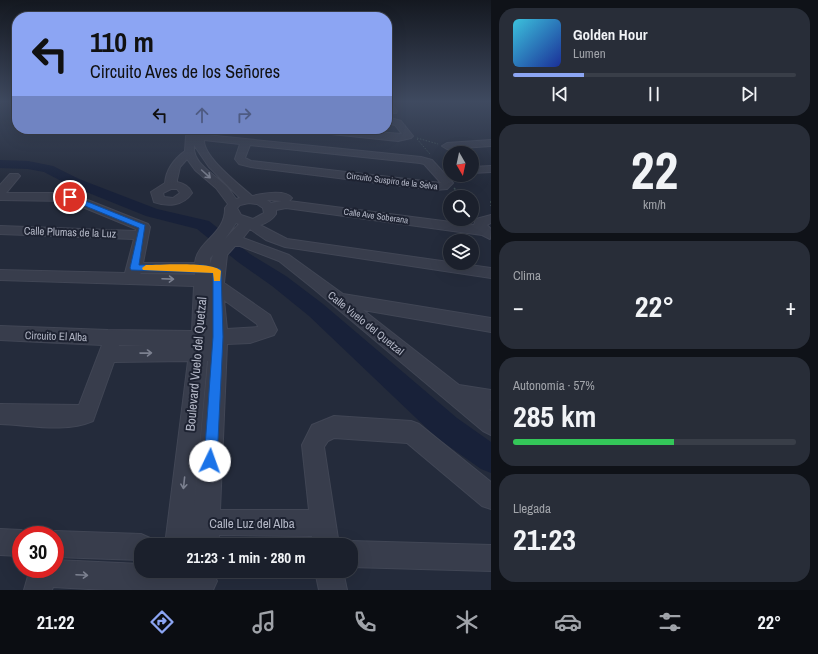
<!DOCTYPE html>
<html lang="es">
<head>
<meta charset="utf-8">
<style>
  body { margin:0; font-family:"Archivo Narrow",sans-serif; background:#282d38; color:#f1f3f6; height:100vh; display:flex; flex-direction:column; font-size:15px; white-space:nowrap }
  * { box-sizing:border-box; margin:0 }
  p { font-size:13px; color:#a0a3a9 }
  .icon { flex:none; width:22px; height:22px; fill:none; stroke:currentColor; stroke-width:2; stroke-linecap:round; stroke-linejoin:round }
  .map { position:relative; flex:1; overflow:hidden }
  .panel { display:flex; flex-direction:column; gap:8px; padding:8px; background:#0f1218; width:327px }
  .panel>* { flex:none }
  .guide { position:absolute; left:12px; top:12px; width:380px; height:122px; border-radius:16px; box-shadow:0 4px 16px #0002,0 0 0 1px #393e48; background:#8ca5f3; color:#111; overflow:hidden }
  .needle { width:26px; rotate:171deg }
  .tools { position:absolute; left:443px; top:146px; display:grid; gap:8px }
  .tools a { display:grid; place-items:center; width:36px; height:36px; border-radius:50%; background:#1b202c; box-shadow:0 4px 16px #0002,0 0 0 1px #393e48; font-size:20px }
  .speed { position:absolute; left:12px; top:526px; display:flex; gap:8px; font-size:20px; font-weight:700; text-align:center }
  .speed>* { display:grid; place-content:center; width:52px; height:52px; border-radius:50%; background:#1b202c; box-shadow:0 4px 16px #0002,0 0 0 1px #393e48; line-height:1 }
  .speed .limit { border:6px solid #d22; background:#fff; color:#111 }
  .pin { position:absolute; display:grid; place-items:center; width:34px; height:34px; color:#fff; margin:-17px; border:2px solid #fff; border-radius:50%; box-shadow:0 1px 4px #0007 }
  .me { position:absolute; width:44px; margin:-22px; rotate:3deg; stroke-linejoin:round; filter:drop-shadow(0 0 3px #0008) }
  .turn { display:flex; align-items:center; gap:14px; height:84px; padding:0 12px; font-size:18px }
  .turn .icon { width:52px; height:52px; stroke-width:2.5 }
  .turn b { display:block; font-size:28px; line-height:34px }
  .lanes { display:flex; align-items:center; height:38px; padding:0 12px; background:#0003; justify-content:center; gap:20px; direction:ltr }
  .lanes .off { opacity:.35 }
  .big { font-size:30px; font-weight:800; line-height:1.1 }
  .panel .card { flex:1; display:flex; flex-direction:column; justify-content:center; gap:6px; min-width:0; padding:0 14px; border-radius:16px; background:#282d38 }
  .panel .dial { align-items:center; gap:0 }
  .dial b { font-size:52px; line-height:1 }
  .song { display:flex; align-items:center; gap:12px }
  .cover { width:48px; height:48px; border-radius:6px; background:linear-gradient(135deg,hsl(190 70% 55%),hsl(230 70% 35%)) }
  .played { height:4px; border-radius:2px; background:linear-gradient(90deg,#8ca5f3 25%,#393e48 25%) }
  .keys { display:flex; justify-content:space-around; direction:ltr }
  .heat { display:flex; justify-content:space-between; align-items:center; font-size:22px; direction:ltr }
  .charge { height:6px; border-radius:3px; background:linear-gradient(90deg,#34c759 57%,#393e48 0) }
  .trip { position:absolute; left:134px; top:538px; width:224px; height:40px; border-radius:16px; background:#1b202c; box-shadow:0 4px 16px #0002,0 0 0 1px #393e48; font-weight:800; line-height:40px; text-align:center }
  .menu { display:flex; height:64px; justify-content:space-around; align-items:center; background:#0b0d12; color:#a0a3a9 }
  .menu .icon { width:28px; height:28px }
  .menu .current { color:#8ca5f3 }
  .menu b { font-size:18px; color:#f1f3f6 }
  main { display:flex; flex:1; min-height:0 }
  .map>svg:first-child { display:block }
</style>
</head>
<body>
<main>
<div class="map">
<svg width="491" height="590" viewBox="0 0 491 590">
  <rect width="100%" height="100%" fill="#242b3b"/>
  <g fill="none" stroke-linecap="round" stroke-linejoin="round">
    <path fill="#182139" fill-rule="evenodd" d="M0,160L28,161L53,166L79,179L157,209L209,221L250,254L286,276L323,304L457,418L491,442V473L481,469L437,438L309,316L272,286L238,262L197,229L146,216L69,185L44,172L28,169L0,168Z"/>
    <defs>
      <g id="minor">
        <path d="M387,102H390L397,111L396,113H390L387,109Z"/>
        <path d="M387,117L401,121L413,136L411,138L398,141L312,132L307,129H338L402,134L395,125L387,123Z"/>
        <path d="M190,129H209L206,135L421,157L432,160L453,183L447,189L435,190L251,167L239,164L235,159L240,144L204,140C203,157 240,185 252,196C261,194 285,189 292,198L289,201L474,225L476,219L491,215V223L487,225L491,229L490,239L482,235L286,208L276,210V214C272,220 267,223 260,225L287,239L491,268V278L285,247L266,240L250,229L243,238L289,255L343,294L491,318V332L363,310L459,385L491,390V410L489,409L491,411V435L483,431L314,289L279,261L240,246H235L227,255L224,283L270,315L277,330L274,335L250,343L227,344L220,510H309L302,445L312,425L334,416L411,421L419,424L491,482V509L482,506L407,443L334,438L328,441L324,447L339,545H313L312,536L219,535L218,545H192V535L191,545H165L188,361L114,362L93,421C65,433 30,425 0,424V404L79,405L102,345L0,340V326L108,330L192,331L194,286L0,280V270L125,273L134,239L0,234V226L136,231V229L68,201L0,200V185L10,174H18L20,176L6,193H70L148,224L150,227L143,263H195C197,241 226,234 225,208L228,204L216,188L195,170L187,159L180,167L177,180V182C184,184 189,186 192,193C183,206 168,207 154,202L151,192L165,183C166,170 174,159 185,151L186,136ZM194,145L209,167L240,198L236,199C232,194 229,188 224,184C213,173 192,163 194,145ZM250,145L420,163L424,164L441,183L251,161L245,158ZM171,189H177L180,193L173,198L164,197L163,193ZM267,200H268L282,201L271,203ZM249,203L257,204L263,208L264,213L253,219L241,215L237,208L240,205ZM236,223L239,224L225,239ZM213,255L210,264V258ZM195,273V275L140,274L141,273ZM224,300L257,324L258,327L227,329ZM119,345L147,346H119ZM208,361L194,509L207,361Z"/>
        <path d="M491,140V146L447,149L442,146L447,143Z"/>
        <path d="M491,166V172L472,173V167Z"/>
        <path d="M0,529L21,530L30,534L21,535V556L0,555Z"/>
        <path d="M55,531L141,534L150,538L153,545H141V560L55,557V535H46Z"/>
        <path d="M351,541L491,545V571L351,567V545H341Z"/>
        <path d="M55,560L141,564V571H212L217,581L213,590H106L53,587L52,590H24L30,569H55Z"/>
        <path d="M315,571H343L347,590H319Z"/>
      </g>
    </defs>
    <use href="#minor" stroke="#414655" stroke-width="2"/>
    <g stroke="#3f5055" stroke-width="1" stroke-dasharray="1.5 1.5" stroke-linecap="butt">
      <path d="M417,138L438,144"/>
      <path d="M417,139L430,154"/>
    </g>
    <g stroke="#3f5055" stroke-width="1.5" stroke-dasharray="2 2" stroke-linecap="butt">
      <path d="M454,188L463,197"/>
      <path d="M491,201V206"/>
      <path d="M472,208L476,214"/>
    </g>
    <use href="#minor" fill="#383d4c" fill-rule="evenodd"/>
  </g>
  <defs><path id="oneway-shaft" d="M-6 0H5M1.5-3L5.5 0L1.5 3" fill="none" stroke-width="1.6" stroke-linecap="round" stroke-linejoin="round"/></defs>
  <g stroke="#7c8190">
    <use href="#oneway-shaft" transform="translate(206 174) rotate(42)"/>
    <use href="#oneway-shaft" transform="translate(168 279) rotate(2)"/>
    <use href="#oneway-shaft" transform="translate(146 353) rotate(-1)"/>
    <use href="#oneway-shaft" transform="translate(184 483) rotate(96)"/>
    <use href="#oneway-shaft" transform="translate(82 575) rotate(3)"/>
  </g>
  <linearGradient id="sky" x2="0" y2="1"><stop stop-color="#141820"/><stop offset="0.55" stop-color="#3f4a60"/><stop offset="1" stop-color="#3f4a60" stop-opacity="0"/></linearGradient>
  <rect width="491" height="185" fill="url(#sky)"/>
  <path fill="#1a73e8" stroke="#114b97" d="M68,196H73L145,225L139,265H203L220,269L221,271L223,337L217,461L215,466L210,468L206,466L204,461L213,337V273L131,270L130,268L139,228L68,199Z"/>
  <path fill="#f59e0b" d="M146,265C160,265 213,261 221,271L220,281H214L213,273L143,270L142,268Z"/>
  <g text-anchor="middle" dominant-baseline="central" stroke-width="4" stroke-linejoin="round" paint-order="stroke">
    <g font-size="9" fill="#b4b8c7" stroke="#1d2231">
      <text transform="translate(392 181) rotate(7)">Circuito Suspiro de la Selva</text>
      <text transform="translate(376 216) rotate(8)">Calle Ave Soberana</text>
    </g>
    <g font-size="11" fill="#b4b8c7" stroke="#1d2231">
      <text transform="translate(70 232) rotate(2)">Calle Plumas de la Luz</text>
      <text transform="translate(366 323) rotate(39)">Calle Vuelo del Quetzal</text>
      <text transform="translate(56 336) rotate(2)">Circuito El Alba</text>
    </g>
    <g font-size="13" fill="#b4b8c7" stroke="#1d2231">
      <text transform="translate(196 364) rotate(-85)">Boulevard Vuelo del Quetzal</text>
      <text x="252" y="523">Calle Luz del Alba</text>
    </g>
  </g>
</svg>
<div class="tools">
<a><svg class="needle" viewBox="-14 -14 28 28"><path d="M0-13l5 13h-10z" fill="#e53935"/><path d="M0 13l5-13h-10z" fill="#a0a3a9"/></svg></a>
<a><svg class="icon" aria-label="search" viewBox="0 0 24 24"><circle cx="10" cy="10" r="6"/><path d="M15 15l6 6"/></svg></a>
<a><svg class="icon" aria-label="layers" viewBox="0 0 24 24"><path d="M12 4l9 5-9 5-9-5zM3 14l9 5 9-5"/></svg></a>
</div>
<div class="speed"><div class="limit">30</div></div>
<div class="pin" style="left:70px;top:197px;background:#d93025"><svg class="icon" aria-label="arrive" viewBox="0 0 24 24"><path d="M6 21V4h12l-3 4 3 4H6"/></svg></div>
<svg class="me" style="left:210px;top:461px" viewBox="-20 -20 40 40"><circle r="19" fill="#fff"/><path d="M0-13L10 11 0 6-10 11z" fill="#1a73e8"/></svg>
<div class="trip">21:23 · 1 min · 280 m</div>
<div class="guide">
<div class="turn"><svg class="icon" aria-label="left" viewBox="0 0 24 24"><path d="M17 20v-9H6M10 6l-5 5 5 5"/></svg><div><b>110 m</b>Circuito Aves de los Señores</div></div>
<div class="lanes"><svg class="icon" aria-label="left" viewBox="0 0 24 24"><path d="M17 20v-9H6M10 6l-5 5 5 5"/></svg><svg class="icon off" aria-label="ahead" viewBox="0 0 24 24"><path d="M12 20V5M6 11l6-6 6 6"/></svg><svg class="icon off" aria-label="right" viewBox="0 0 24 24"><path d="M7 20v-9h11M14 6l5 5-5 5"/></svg></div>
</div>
</div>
<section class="panel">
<div class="card">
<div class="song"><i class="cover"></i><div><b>Golden Hour</b><p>Lumen</p></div></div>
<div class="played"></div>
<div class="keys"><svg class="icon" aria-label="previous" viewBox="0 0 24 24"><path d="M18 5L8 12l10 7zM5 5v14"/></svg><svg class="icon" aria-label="pause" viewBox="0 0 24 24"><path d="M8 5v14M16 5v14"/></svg><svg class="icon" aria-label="next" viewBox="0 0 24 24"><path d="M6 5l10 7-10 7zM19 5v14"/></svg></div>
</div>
<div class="card dial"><b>22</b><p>km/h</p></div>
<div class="card"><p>Clima</p>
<div class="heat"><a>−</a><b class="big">22°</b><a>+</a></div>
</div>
<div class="card"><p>Autonomía · 57%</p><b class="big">285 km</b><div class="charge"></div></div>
<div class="card"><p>Llegada</p><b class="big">21:23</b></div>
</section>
</main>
<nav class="menu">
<b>21:22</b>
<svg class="icon current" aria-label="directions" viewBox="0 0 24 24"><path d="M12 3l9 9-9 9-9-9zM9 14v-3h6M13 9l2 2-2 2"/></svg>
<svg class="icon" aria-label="music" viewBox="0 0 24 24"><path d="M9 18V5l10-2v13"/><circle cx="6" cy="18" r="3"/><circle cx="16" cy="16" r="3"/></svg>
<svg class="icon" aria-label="phone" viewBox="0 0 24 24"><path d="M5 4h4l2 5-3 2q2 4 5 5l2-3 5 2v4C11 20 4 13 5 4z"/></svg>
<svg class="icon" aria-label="climate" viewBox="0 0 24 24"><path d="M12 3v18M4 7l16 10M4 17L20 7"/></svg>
<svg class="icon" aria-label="car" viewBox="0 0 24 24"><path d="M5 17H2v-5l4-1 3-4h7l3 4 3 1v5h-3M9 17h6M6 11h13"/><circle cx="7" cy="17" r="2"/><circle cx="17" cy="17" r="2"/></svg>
<svg class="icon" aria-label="filters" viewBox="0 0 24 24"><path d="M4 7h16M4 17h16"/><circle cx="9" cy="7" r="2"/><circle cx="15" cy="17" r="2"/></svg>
<b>22°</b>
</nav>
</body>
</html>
